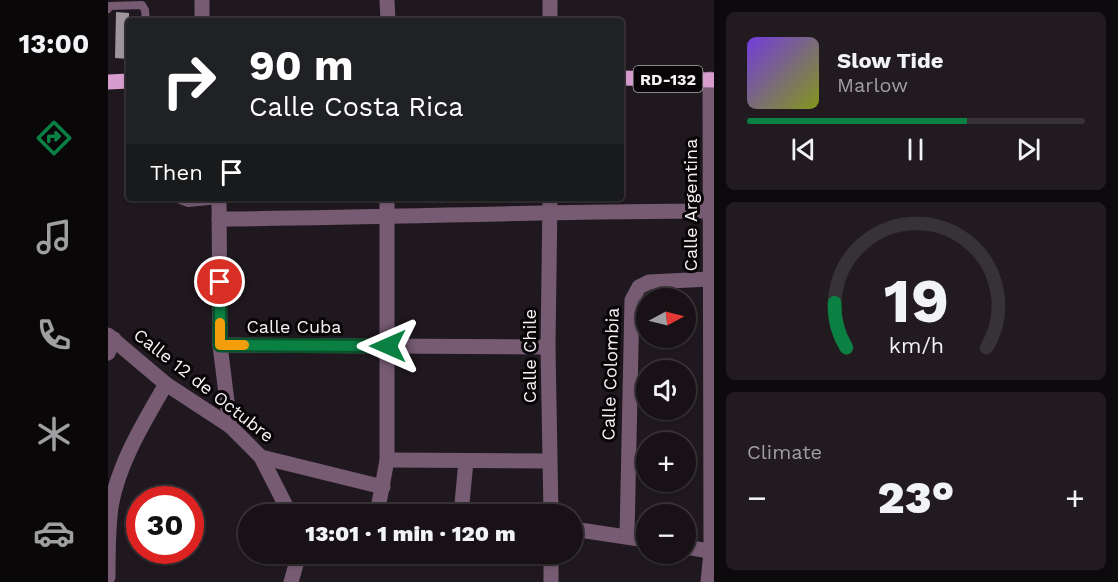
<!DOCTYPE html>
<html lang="en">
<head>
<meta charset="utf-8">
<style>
  body { margin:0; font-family:"Work Sans",sans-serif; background:#211b20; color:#f1f3f6; height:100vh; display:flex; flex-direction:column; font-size:22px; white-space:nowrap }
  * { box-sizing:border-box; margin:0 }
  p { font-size:20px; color:#9f9ea1 }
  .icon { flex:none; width:33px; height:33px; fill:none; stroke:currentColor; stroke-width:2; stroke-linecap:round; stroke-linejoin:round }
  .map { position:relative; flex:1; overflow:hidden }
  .side { display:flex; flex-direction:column; gap:12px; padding:12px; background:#0d0a0d; width:404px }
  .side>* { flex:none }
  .top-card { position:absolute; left:18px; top:18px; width:498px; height:183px; border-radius:6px; box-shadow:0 2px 4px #0004,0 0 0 2px #363236; background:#202124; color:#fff; overflow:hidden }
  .needle { width:39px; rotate:83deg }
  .fabs { position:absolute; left:528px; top:288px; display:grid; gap:12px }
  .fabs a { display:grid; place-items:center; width:60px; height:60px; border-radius:50%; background:#181217; box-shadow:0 2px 4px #0004,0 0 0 2px #363236; font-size:30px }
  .speed { position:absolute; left:18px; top:486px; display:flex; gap:12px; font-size:30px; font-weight:700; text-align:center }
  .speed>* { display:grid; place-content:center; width:78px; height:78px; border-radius:50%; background:#181217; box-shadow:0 2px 4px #0004,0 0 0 2px #363236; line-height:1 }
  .speed .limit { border:9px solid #d22; background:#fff; color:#111 }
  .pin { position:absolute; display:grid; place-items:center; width:51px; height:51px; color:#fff; margin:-26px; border:3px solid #fff; border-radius:50%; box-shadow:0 2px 6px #0007 }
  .me { position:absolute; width:66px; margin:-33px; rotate:270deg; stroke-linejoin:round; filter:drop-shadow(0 0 4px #0008) }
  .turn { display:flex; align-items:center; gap:21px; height:126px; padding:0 24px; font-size:27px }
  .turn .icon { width:78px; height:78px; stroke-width:2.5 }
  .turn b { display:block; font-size:42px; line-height:51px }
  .then { display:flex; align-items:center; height:57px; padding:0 24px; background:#0003; gap:12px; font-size:22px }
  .big { font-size:45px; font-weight:800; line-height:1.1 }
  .side .widget { flex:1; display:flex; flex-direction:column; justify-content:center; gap:9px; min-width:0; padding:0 21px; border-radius:9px; background:#211b20 }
  .side .dial { align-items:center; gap:0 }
  .dial svg { height:156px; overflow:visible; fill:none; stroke:#363236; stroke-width:7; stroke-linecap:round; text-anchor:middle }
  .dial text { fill:#f1f3f6; stroke:none }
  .song { display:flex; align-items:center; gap:18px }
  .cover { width:72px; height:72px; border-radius:9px; background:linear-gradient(135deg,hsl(260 70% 55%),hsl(70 70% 35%)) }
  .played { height:6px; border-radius:3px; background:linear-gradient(90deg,#0b8043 65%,#363236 65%) }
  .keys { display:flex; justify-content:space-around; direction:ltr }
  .heat { display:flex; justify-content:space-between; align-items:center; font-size:33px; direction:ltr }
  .trip { position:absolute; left:130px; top:504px; width:345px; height:60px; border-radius:30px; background:#181217; box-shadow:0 2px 4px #0004,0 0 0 2px #363236; font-weight:800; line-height:60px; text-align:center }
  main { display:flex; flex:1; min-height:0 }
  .dock { display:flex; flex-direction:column; width:108px; justify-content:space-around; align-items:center; background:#0a0709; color:#9f9ea1 }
  .dock .icon { width:42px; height:42px }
  .dock .active { color:#0b8043 }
  .dock b { font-size:27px; color:#f1f3f6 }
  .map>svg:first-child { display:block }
</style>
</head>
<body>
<main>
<nav class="dock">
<b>13:00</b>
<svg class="icon active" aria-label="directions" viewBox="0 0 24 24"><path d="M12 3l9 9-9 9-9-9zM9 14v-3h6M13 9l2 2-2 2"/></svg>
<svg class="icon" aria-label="music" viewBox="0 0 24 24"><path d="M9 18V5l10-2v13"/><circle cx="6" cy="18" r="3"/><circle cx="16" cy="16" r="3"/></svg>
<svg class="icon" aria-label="phone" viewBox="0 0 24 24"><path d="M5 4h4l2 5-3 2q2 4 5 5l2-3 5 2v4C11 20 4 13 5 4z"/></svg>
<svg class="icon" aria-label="climate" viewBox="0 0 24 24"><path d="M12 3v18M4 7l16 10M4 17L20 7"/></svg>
<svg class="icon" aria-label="car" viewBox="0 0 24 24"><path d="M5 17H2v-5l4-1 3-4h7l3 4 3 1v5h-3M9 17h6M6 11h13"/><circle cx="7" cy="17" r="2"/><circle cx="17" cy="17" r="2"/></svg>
</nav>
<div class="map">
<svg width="607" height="582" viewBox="0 0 607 582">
  <rect width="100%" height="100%" fill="#20181f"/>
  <path fill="#9f959d" d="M8,12L21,13V59L7,58Z"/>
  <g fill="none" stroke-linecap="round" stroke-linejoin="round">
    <g stroke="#765b73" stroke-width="8">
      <path d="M0,9L2,6L34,5L37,10L38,21"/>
      <path d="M67,198L80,203L111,200"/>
    </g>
    <g stroke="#765b73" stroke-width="15">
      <path d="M94,0V21"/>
      <path d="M279,0L280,21"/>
      <path d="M442,0V21"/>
      <path d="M111,198L112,345L122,426"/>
      <path d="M442,198L440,347L443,514"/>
      <path d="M111,219C276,218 441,211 607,211"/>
      <path d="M0,335L58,384L122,426L153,457L275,487"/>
      <path d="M112,345L440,347"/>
      <path d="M0,353L6,339"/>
      <path d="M153,457L182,514"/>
      <path d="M279,460L440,461"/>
      <path d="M269,514L279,460V198"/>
      <path d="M353,514L358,461"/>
      <path d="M465,529L538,540"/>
      <path d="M519,536L524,300L531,287L541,282L602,279"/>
      <path d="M578,547L607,552"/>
      <path d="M0,577C0,554 0,530 3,507C10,464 36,422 58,384"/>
      <path d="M183,582L191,554"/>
      <path d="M443,582V554"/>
      <path d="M600,582L603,552L602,79"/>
    </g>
    <g stroke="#d59ccd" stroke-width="15">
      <path d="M513,78L607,80"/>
      <path d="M0,82L21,81"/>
    </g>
  </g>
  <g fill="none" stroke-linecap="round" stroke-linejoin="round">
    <defs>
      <path id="route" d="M112,282V345L280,346"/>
    </defs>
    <use href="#route" stroke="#07532c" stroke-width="15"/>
    <use href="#route" stroke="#0b8043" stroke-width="10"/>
    <path stroke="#f59e0b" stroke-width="10" d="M112,323V345H136"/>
  </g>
  <g text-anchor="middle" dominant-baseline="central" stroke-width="6" stroke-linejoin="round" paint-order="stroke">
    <rect fill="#080507" stroke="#afaaae" stroke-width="1.5" x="525.5" y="66" width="69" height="26" rx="4.5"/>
    <g font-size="16" font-weight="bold" fill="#f7f1f6">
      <text x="560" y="79">RD-132</text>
    </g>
    <g font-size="18" fill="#f7f1f6" stroke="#080507">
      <text transform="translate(582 205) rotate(-90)">Calle Argentina</text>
      <text x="186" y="326">Calle Cuba</text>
      <text transform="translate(421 356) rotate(-90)">Calle Chile</text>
      <text transform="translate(502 374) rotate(-88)">Calle Colombia</text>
      <text transform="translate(96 385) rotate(38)">Calle 12 de Octubre</text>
    </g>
  </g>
</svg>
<div class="fabs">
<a><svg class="needle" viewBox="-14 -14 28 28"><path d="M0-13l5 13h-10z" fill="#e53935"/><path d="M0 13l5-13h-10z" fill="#9f9ea1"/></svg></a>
<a><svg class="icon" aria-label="sound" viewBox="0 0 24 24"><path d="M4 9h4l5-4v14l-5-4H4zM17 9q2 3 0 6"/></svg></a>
<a>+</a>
<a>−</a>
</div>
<div class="speed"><div class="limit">30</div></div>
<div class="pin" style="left:112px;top:282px;background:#d93025"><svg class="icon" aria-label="arrive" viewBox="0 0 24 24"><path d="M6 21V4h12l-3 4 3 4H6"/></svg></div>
<svg class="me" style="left:280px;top:346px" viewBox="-20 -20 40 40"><path d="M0-17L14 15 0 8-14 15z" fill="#0b8043" stroke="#fff" stroke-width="4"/></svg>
<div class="trip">13:01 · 1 min · 120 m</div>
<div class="top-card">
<div class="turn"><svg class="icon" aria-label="right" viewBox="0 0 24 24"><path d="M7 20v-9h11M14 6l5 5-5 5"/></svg><div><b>90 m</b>Calle Costa Rica</div></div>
<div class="then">Then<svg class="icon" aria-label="arrive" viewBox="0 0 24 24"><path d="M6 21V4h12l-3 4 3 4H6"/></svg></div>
</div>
</div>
<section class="side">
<div class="widget">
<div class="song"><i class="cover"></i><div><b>Slow Tide</b><p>Marlow</p></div></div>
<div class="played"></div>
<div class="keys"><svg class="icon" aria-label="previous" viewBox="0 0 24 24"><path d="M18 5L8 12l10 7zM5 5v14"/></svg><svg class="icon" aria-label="pause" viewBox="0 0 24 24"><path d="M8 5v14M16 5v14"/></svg><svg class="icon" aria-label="next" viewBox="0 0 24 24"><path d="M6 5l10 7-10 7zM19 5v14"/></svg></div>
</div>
<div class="widget dial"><svg viewBox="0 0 100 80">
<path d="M14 69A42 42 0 1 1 86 69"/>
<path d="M14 69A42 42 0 0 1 8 46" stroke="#0b8043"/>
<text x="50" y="56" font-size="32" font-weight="700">19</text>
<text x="50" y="72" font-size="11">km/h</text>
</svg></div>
<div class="widget"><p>Climate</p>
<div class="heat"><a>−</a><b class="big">23°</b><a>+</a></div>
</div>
</section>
</main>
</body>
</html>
